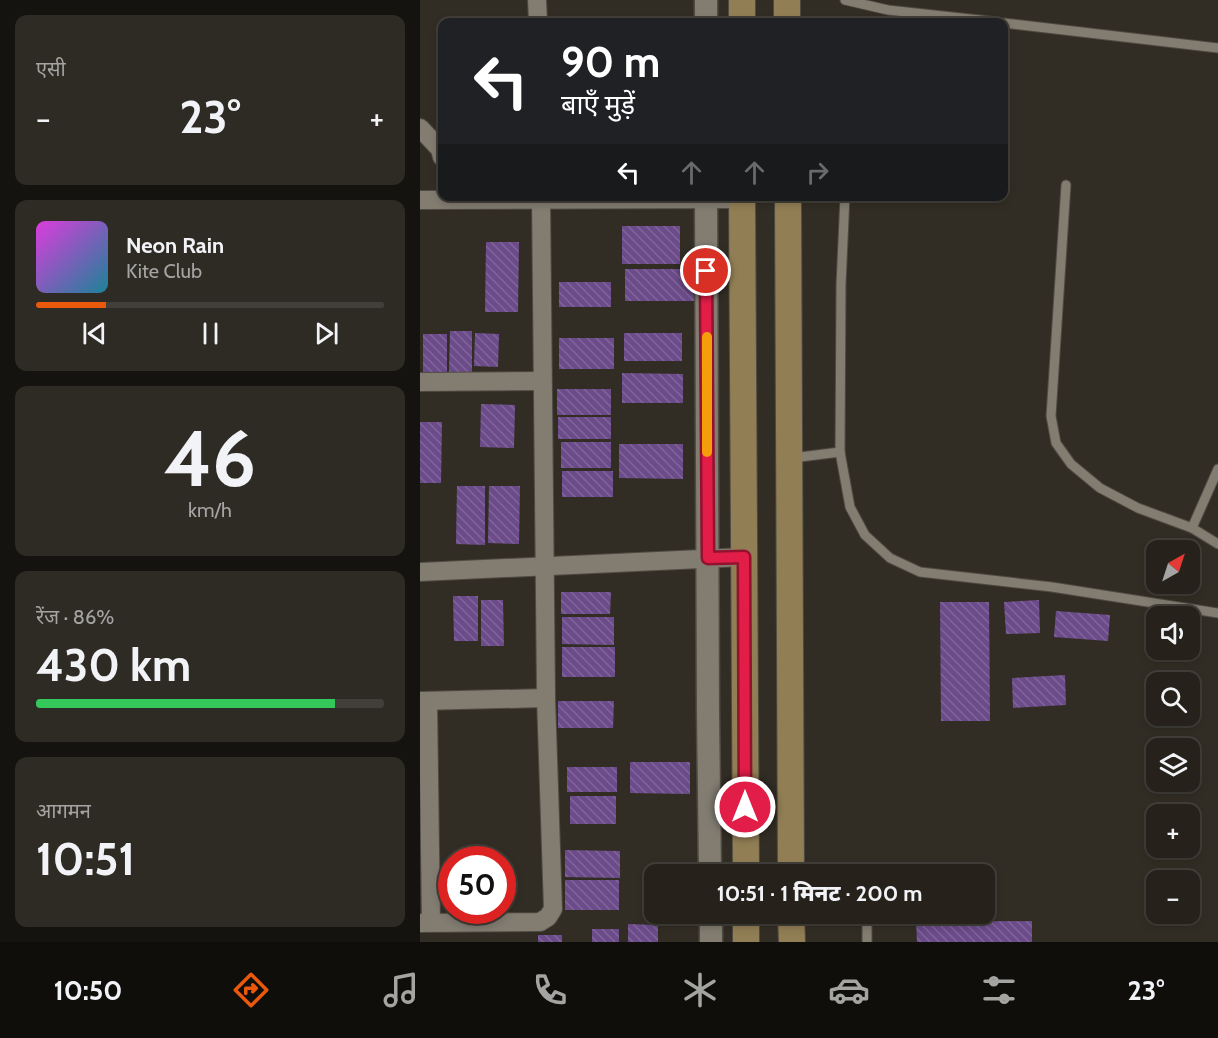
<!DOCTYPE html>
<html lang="hi">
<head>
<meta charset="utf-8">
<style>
  body { margin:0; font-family:Cabin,"Noto Sans Devanagari",sans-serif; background:#2e2a24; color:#f1f3f6; height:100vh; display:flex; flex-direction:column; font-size:22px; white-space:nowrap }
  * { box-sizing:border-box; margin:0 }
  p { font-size:20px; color:#a4a4a3 }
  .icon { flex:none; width:33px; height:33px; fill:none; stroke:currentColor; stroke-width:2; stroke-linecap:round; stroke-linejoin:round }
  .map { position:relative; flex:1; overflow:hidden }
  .details { display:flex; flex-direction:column; gap:15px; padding:15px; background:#15130f; width:420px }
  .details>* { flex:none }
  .guide { position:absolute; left:18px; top:18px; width:570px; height:183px; border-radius:12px; box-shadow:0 3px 9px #0003,0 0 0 2px #423f3a; background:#202124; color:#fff; overflow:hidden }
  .needle { width:39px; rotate:39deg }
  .buttons { position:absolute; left:726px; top:540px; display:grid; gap:12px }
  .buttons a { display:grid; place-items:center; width:54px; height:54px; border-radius:12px; background:#26221b; box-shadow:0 3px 9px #0003,0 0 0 2px #423f3a; font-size:30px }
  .speed { position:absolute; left:18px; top:846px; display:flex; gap:12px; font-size:30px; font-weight:700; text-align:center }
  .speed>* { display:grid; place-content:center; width:78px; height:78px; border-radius:50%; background:#26221b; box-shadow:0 3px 9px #0003,0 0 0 2px #423f3a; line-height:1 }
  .speed .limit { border:9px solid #d22; background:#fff; color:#111 }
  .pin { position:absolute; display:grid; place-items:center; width:51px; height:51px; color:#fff; margin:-26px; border:3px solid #fff; border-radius:50%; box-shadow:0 2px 6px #0007 }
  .me { position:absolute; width:66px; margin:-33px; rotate:0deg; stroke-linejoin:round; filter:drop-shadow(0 0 4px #0008) }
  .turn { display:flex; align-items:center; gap:21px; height:126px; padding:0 24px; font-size:27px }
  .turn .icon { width:78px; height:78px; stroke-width:2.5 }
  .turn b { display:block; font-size:42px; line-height:51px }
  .lanes { display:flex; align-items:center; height:57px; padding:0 24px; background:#0003; justify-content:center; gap:30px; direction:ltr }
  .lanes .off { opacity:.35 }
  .big { font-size:45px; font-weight:800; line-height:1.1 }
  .details .widget { flex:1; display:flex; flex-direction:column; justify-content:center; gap:9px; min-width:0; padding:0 21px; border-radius:12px; background:#2e2a24 }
  .details .dial { align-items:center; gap:0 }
  .dial b { font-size:78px; line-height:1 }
  .song { display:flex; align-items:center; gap:18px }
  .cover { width:72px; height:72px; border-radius:9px; background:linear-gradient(135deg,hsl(300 70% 55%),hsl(190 70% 35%)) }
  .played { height:6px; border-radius:3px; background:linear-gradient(90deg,#ea580c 20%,#423f3a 20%) }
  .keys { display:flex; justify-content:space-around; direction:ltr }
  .heat { display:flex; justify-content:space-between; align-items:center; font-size:33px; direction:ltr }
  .charge { height:9px; border-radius:4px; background:linear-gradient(90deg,#34c759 86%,#423f3a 0) }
  .trip { position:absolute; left:224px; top:864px; width:351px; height:60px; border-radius:12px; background:#26221b; box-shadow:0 3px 9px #0003,0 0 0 2px #423f3a; font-weight:800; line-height:60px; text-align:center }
  .tab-bar { display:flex; height:96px; justify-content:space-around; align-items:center; background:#0f0e0b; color:#a4a4a3 }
  .tab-bar .icon { width:42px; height:42px }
  .tab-bar .current { color:#ea580c }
  .tab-bar b { font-size:27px; color:#f1f3f6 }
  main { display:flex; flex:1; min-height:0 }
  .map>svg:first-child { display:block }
</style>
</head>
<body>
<main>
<section class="details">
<div class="widget"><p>एसी</p>
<div class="heat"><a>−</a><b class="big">23°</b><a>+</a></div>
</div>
<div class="widget">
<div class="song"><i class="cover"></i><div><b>Neon Rain</b><p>Kite Club</p></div></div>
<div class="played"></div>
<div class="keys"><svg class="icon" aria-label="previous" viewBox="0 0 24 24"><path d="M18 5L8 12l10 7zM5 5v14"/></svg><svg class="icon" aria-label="pause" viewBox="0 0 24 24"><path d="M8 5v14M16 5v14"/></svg><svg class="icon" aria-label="next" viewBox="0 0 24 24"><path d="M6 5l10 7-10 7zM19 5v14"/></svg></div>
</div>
<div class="widget dial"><b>46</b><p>km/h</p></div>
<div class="widget"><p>रेंज · 86%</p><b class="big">430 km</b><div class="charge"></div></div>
<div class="widget"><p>आगमन</p><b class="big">10:51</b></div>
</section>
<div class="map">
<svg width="798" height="942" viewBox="0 0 798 942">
  <defs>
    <pattern id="building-back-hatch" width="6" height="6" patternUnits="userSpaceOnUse" patternTransform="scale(1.5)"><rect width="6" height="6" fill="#6c4b8a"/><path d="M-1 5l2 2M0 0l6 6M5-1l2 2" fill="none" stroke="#81659a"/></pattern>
  </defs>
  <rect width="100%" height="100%" fill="#322d24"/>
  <g fill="url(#building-back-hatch)">
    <rect x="202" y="226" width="58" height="38"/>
    <path d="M66,242H99L98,312H65Z"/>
    <rect x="205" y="269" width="69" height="32"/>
    <rect x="139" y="282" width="52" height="25"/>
    <path d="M30,331H52V373L29,372Z"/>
    <path d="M55,333L79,334L78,367L54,366Z"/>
    <rect x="204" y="333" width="58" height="28"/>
    <rect x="3" y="334" width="24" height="40"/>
    <rect x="139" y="338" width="55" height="31"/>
    <path d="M202,373L263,374V403H202Z"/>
    <rect x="137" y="389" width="54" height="26"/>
    <path d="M61,404L95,405L94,448L60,447Z"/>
    <rect x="138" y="417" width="53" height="22"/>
    <path d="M0,422H22L21,483H0Z"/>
    <rect x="141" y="442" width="50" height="26"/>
    <path d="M199,444H263V479L199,478Z"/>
    <rect x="142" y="471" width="51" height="26"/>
    <path d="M37,486H65V545L36,544Z"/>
    <path d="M69,486H100L99,544L68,543Z"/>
    <path d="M141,592H191L190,614H141Z"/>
    <path d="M33,596H58V641H34Z"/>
    <path d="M61,600H83L84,646H61Z"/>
    <path d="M619,600L620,633L586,634L584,602Z"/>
    <path d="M520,602H569L570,721H521Z"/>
    <path d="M636,611L690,615L688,641L634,637Z"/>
    <path d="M142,617H194V645L142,644Z"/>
    <rect x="142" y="647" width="53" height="30"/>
    <path d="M645,675L646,705L593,708L592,678Z"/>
    <path d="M138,701H194L193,728H138Z"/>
    <path d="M210,762H270V794L210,793Z"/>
    <rect x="147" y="767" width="50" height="25"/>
    <rect x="150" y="796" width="46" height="28"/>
    <path d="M145,850L200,851V878L145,877Z"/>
    <rect x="145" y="880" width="54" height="30"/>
    <path d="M612,921V942H497L496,922Z"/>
    <path d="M208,924L238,925V942H208Z"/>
    <rect x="172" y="929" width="27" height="13"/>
    <rect x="118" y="935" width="24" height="7"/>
  </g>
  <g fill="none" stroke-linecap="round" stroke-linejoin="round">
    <defs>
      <g id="service">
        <path d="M425,0L468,10L578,22"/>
        <path d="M584,23L798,48"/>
        <path d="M646,185L631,416L636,443L651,464L680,488L718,508L772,528L798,544"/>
        <path d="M425,196L421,285L420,452L430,507L445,535L470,558L500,572L632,587L798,613"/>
        <path d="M372,458L420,452"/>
        <path d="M772,528L798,469"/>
        <path d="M447,942V914"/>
      </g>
      <g id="minor">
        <path d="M117,0L118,22"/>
        <path d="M0,128L20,149L22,157"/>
        <path d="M0,200L322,199"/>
        <path d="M0,382L122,381"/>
        <path d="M0,572L324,557"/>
        <path d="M0,701L126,698"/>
        <path d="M8,701L11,922"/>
        <path d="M0,923L120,922L128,917L133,909L126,698L121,196"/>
      </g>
      <g id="tertiary">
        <path d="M286,0V22"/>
        <path d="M286,196L288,713L290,874"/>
        <path d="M291,914V942"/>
      </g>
      <g id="secondary">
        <path d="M322,0V22"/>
        <path d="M367,0V22"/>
        <path d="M322,196L326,874"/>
        <path d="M368,196L371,874"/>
        <path d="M326,914V942"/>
        <path d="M371,914L372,942"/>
      </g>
    </defs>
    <use href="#service" stroke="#4f4b43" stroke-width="11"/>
    <use href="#minor" stroke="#4f4b43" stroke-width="20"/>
    <use href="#tertiary" stroke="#4f4b43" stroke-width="25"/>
    <use href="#secondary" stroke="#4f4b43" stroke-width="28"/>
    <use href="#service" stroke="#827c71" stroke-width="9"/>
    <use href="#minor" stroke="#827c71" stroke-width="18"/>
    <use href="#tertiary" stroke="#827c71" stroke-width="22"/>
    <use href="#secondary" stroke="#917e54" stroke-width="26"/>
  </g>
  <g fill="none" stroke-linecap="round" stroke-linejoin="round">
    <defs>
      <path id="route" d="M286,271L288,558L324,557L325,807"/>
    </defs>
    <use href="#route" stroke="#92132f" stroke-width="15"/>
    <use href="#route" stroke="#e11d48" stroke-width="10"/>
    <path stroke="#f59e0b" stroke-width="10" d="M287,337V452"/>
  </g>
</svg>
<div class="buttons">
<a><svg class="needle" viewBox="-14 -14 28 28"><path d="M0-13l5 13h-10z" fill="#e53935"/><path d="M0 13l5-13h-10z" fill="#a4a4a3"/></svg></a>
<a><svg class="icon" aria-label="sound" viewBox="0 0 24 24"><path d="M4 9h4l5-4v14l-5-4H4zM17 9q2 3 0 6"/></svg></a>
<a><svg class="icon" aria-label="search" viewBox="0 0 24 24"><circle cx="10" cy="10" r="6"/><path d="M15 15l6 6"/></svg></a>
<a><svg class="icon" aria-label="layers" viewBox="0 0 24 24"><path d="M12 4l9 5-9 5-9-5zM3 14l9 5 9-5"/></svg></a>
<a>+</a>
<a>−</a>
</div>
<div class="speed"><div class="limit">50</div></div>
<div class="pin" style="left:286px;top:271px;background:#d93025"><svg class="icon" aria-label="arrive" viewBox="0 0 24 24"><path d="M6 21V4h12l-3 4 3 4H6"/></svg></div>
<svg class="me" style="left:325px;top:807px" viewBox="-20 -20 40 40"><circle r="17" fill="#e11d48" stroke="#fff" stroke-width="3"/><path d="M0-11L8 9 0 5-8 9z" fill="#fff"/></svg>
<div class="trip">10:51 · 1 मिनट · 200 m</div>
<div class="guide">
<div class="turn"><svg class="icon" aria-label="left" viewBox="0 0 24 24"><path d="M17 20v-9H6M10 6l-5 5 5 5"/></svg><div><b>90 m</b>बाएँ मुड़ें</div></div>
<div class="lanes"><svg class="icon" aria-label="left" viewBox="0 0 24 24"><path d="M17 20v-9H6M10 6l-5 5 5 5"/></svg><svg class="icon off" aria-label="ahead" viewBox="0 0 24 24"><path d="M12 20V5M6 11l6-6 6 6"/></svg><svg class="icon off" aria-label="ahead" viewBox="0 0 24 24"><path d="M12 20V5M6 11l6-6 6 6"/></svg><svg class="icon off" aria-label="right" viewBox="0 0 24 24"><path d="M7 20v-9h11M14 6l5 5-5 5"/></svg></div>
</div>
</div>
</main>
<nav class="tab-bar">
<b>10:50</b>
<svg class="icon current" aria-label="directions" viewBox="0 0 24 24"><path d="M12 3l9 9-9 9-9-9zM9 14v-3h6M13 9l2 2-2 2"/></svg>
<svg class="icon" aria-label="music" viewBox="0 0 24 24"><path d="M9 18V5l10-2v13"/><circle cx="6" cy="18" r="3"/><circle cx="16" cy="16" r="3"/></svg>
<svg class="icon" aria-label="phone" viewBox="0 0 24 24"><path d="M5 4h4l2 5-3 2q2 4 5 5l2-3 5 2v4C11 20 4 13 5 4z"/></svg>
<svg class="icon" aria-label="climate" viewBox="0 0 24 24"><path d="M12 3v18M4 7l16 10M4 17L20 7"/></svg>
<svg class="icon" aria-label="car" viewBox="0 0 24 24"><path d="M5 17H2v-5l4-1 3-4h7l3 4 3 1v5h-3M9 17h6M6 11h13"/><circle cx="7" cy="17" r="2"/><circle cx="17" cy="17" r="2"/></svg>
<svg class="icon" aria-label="filters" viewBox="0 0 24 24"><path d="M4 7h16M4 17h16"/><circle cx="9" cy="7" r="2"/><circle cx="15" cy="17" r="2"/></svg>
<b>23°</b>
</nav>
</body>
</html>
